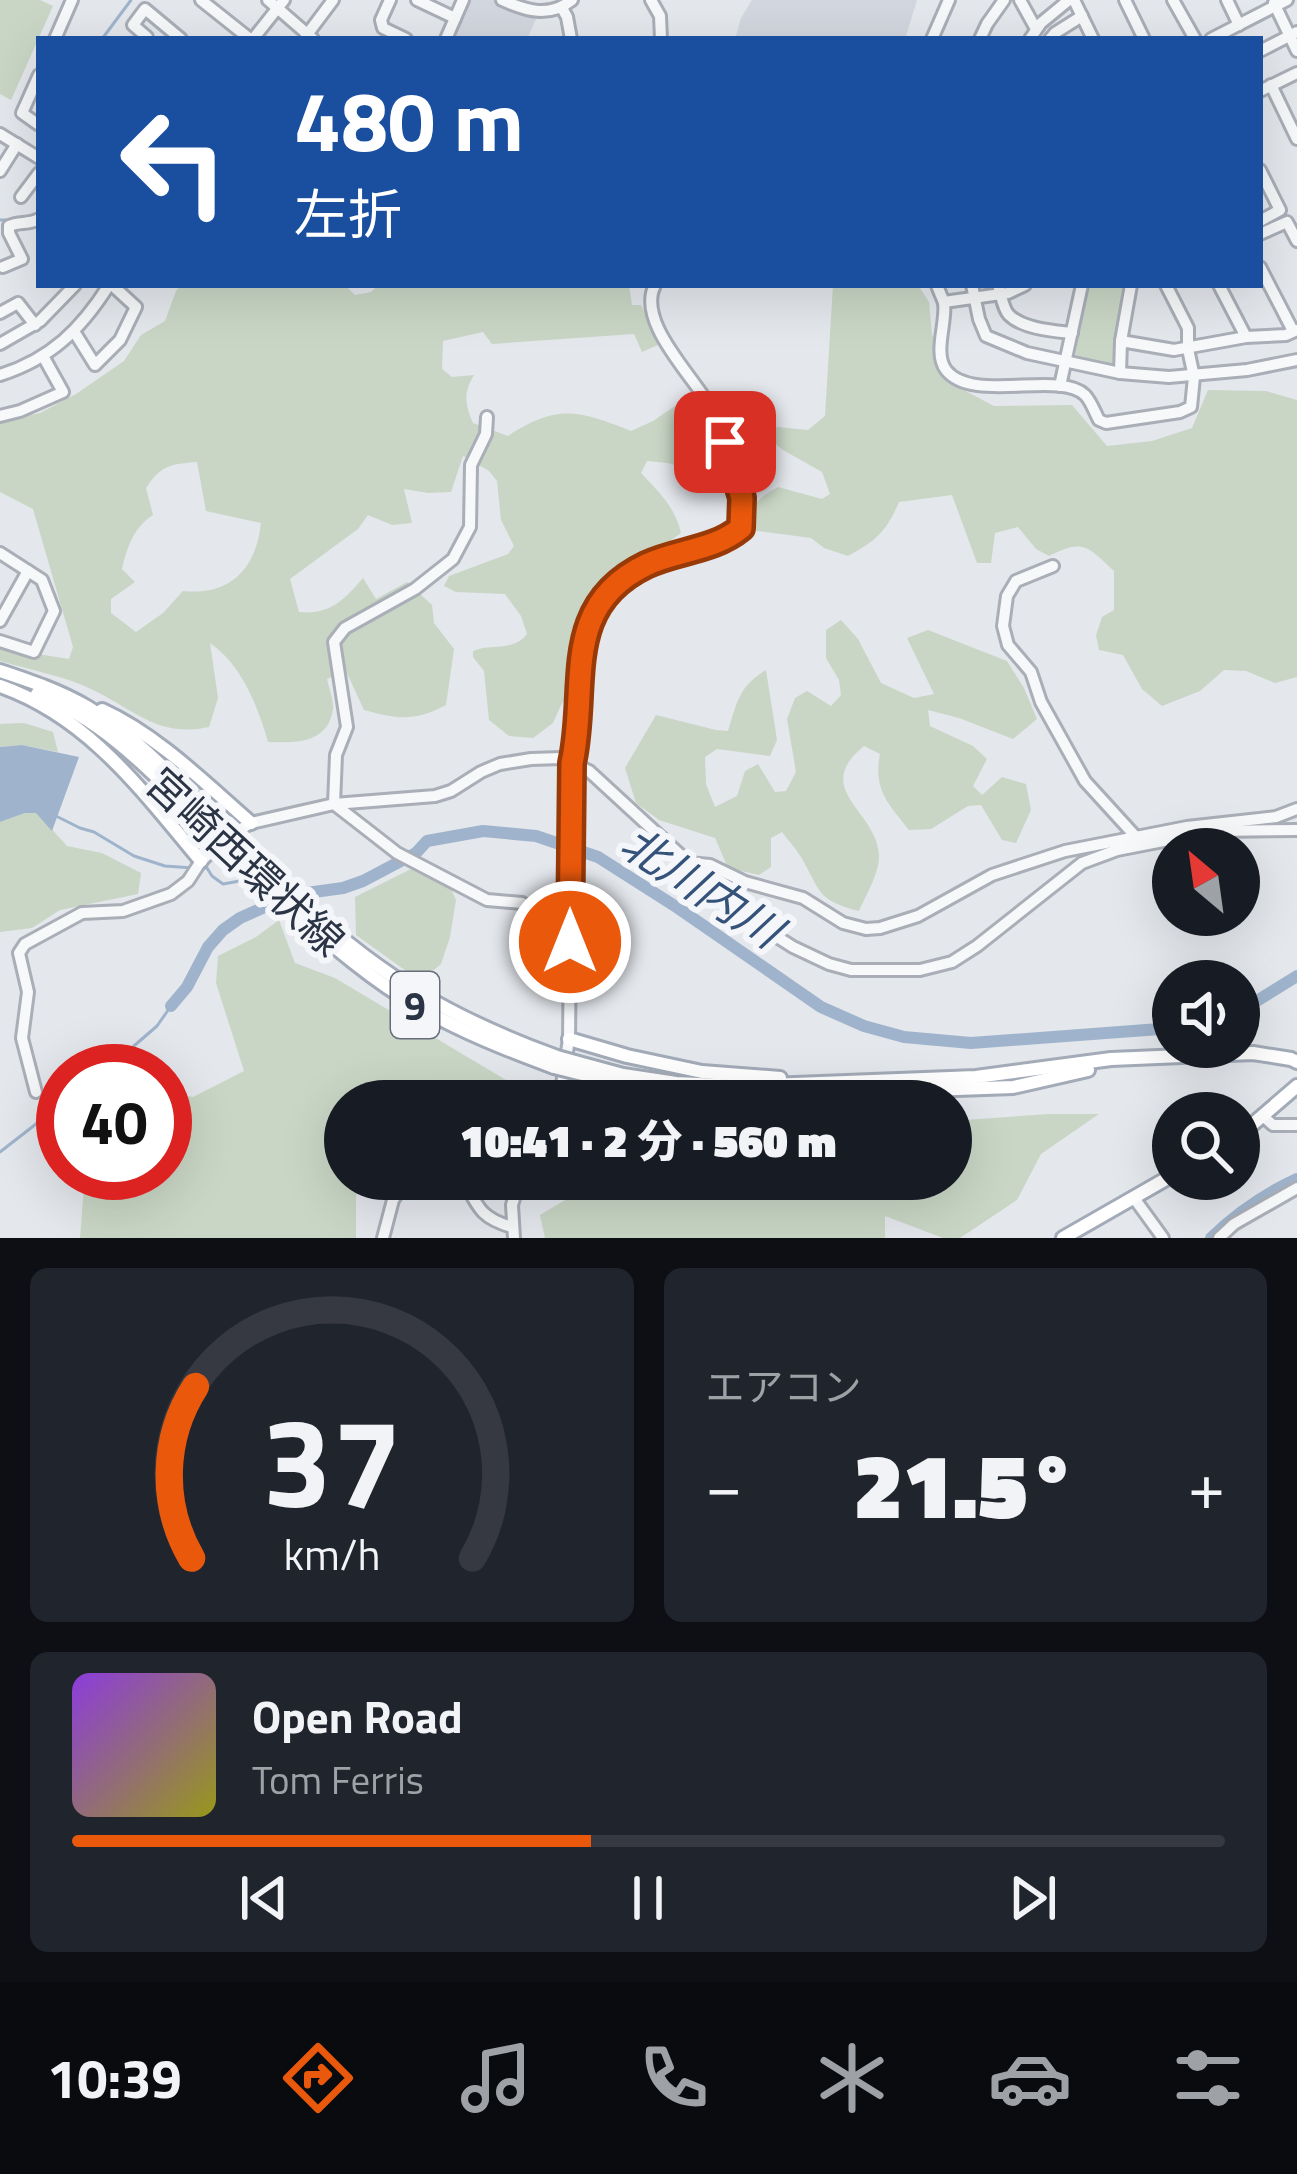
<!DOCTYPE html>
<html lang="ja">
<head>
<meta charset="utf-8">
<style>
  body { margin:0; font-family:"Titillium Web","Noto Sans JP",sans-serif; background:#20242c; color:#f1f3f6; height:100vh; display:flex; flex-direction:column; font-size:45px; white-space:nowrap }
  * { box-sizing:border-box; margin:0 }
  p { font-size:39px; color:#9ea1a6 }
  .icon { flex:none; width:66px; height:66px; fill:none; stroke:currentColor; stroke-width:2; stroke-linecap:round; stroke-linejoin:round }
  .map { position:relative; height:1238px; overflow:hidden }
  .panel { display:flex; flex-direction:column; gap:30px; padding:30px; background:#0d0f14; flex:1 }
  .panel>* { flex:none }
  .guide { position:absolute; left:36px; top:36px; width:1227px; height:252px; border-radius:0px; box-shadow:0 12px 48px #0002; background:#1a4fa0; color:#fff; overflow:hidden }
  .needle { width:78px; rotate:331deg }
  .controls { position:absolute; left:1152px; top:828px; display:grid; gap:24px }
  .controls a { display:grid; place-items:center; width:108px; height:108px; border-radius:50%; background:#171b24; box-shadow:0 12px 48px #0002; font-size:60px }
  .speed { position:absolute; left:36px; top:1044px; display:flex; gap:24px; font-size:60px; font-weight:700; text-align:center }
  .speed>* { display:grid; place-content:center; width:156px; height:156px; border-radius:50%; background:#171b24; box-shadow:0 12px 48px #0002; line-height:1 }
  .speed .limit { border:18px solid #d22; background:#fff; color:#111 }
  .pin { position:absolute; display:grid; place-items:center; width:102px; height:102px; color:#fff; margin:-51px; border-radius:24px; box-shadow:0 6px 18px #0006 }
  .me { position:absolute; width:132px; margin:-66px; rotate:0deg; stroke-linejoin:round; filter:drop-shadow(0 0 9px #0008) }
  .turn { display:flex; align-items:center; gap:42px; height:252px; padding:0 60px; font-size:54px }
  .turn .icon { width:156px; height:156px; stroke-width:2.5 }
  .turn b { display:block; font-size:84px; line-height:102px }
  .big { font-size:90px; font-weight:800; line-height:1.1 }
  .panel .widget { flex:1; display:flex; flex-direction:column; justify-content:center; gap:18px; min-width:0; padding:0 42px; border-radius:18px; background:#20242c }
  .panel .dial { align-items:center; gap:0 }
  .dial svg { height:312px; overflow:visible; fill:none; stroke:#363941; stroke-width:7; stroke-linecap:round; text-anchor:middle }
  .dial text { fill:#f1f3f6; stroke:none }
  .song { display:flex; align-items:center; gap:36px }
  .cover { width:144px; height:144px; border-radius:18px; background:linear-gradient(135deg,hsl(270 70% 55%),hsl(60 70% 35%)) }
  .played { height:12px; border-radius:6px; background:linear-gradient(90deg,#ea580c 45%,#363941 45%) }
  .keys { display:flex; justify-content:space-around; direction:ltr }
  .heat { display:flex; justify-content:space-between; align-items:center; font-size:66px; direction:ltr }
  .panel .tiles { flex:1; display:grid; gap:30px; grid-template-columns:1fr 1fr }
  .widget:last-child { grid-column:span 2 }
  .trip { position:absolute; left:324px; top:1080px; width:648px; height:120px; border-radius:60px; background:#171b24; box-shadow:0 12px 48px #0002; font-weight:800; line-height:120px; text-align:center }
  .tabs { display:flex; height:192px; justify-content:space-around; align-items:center; background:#090b0e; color:#9ea1a6 }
  .tabs .icon { width:84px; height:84px }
  .tabs .active { color:#ea580c }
  .tabs b { font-size:54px; color:#f1f3f6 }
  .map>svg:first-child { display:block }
</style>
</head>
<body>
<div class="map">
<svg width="1297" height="1238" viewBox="0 0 1297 1238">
  <rect width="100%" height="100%" fill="#e4e7ec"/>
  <g fill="#d2d6de">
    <path d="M468,0H498L538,15L527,39H451Z"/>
    <path d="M752,0H917L905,39H735L741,18Z"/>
  </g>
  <g fill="#c9d6c5" fill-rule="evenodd">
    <path d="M0,0H40L53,6L11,100L0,94Z"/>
    <path d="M181,285H345L355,295L371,292L378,285H629L632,305H641L660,344L642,352L634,334L492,344L483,332L443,341L442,369L452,377L474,375C463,393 465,404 473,423L508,436C557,404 578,410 631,431L653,421L675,406L699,407L718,431L714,449L694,471L668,463L647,461L641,473C659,492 675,507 681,533L651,555L625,568L579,610L573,693L562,703L553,723L533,738L509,736L489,720L484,671L473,657V651C491,643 514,652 527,634L521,616L505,594L456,592L444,586L449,576L508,554L514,546L501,520L497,481L489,471L463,456L451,492L428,493L404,489L412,523L392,525L368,515L358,529L290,579L299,612C330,615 344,600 363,578L376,599L407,582L432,605L434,623L454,649L446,705C414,722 397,719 364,710L346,671L327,679C329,688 334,701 333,709C328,744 295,743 268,742C258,707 242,665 210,643L218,698L209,727C158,738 135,710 93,690C65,676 30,670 0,661V648L69,659L73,647L33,509L0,492V421L40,413L76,394L124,361L141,335L165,321L176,291ZM197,462L206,511L261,523C256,569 230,596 183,591L163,613L136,632L111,613V599L135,582L122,569C127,547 134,527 153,515L146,488C161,465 171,464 197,462Z"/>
    <path d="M833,285H918L929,302L932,334L958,387L994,406L1072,405L1107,446L1152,441L1192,428L1208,390L1266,391L1297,400V677L1275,683L1246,671L1224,670L1200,691L1162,706L1142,689L1123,655L1099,650L1096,635L1102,617L1114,610V571C1088,547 1084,538 1049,556L1036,549L1018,527L995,533L991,563H977L952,495L899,502C886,532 877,540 848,556L824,548L811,538L751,530C747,507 759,497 778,487L822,499L830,494L822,472L783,450L767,437L777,427L808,430L825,416Z"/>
    <path d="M1088,285L1127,286L1114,368L1074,362Z"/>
    <path d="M841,620L858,639L881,683L914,698L934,694L907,638L928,630L1007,661L1024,688L1037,719L1013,739L959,718L928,710L930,726L973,746L987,759L973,786L982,795L1002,777L1026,784L1031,810L1016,843L1002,840L981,805L968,806L931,829L909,830C888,803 873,790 880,754L864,746C810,790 878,811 879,856C879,874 866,895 859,911C816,900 821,891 801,857C796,849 788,840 782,832L771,838V867L759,875L728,868L715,838L659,820L636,803L625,768L656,715L716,730L728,731C737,702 739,686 766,670L777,740L770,756L717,749L705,757L706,784L715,807L737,796L745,771L758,764L775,792L786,791L796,772L787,719L795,698L807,691L831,706L841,695L839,680L826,658V630Z"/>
    <path d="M24,723L53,732L58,752L22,745L0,747V724Z"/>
    <path d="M25,813H37L67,846L102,853L141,873L138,894L60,910L32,928L0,932V822Z"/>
    <path d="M411,869L451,889L456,900L450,937L441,964L420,981L356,935L355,897Z"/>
    <path d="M279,920L295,963L335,978L506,1080L488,1101H345V1179H384L379,1187L356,1195V1238H80L85,1173H165L167,1092L193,1097L244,1071L216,983L218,956L256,937Z"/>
    <path d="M1049,1114H1099L1041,1154L1017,1200L960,1238H943L885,1216V1238H545L540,1215L577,1193L646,1189L706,1179H951V1121Z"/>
  </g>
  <path fill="#9fb4cc" d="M22,745L79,757L52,831L36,813H25L0,822V747Z"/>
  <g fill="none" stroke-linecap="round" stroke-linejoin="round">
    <g stroke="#9fb4cc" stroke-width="3">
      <path d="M102,39L131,0"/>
      <path d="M0,220H16"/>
      <path d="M58,817L80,828L94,832L134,856L165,866L193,868"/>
      <path d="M202,868H207L212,876L223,884L251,879"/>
      <path d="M105,1071L157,1026L171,1006"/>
      <path d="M0,1152L63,1103"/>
    </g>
    <g stroke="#9fb4cc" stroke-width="12">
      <path d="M171,1006L187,987L208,947L223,930L240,918L292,895L343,888L363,881L416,853L427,841L483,831L536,836L598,857L678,908L821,1007L864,1026L904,1037L971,1043L1173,1028"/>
      <path d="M1239,1012L1297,976"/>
      <path d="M1211,1238C1237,1213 1264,1194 1297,1179"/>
    </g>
    <defs>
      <g id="minor">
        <path d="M201,0L250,39"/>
        <path d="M268,0L313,39"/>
        <path d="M390,0L381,20L383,28L406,39"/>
        <path d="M417,0L455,18"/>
        <path d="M502,0C527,11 549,18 572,0"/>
        <path d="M651,0L660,16L661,39"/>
        <path d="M1020,0L1036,29"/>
        <path d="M1074,0L1093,39"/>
        <path d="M1125,0L1144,39"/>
        <path d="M1173,0L1195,39"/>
        <path d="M1227,0L1239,25"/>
        <path d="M1274,3L1297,51"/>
        <path d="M562,8L567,17L571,39"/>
        <path d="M306,36L333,0"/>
        <path d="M147,37L133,25L145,9L181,39"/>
        <path d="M55,39L72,0"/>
        <path d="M253,39L284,0"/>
        <path d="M446,39L463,0"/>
        <path d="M932,39L949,0"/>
        <path d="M980,39L987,24L1004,0"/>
        <path d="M1030,39L1041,23L1069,0"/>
        <path d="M1050,39L1055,33L1082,16"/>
        <path d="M1211,39L1287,0"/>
        <path d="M1260,51L1297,32"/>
        <path d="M39,75L22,113L39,125"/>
        <path d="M1271,85L1297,139"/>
        <path d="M1260,91L1297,73"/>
        <path d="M0,134L39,158"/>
        <path d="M1260,170L1280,210L1260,221"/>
        <path d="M0,171L17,144"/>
        <path d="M21,197L39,173"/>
        <path d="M1260,234L1287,222L1297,241"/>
        <path d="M3,267L22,259L9,233V226C20,221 28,225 39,219"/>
        <path d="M1260,267L1293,331"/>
        <path d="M937,285C938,289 943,299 944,303C947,322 933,353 946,370C972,404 1059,370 1085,395C1091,401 1095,413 1099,420L1106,423L1180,412L1191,407L1194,377L1188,349V328L1166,285"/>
        <path d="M972,285L979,319L986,336L1027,353L1120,373L1169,377L1247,370L1297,360"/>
        <path d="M998,285C1001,294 1003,309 1009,315C1023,329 1054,331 1072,333"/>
        <path d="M1219,285L1246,337"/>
        <path d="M944,302L1008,293L1025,285"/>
        <path d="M0,313L18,303L35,325"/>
        <path d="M75,333L95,365L120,340L136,307L112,285"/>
        <path d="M1121,341L1174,350L1246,337L1286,335L1297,330"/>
        <path d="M0,344L40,321L75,285"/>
        <path d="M1120,373L1121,341L1131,285"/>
        <path d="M0,375C51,359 81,329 109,285"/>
        <path d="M1060,386L1082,285"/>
        <path d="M0,416L20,411L63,392L43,356"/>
        <path d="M487,417L486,434L471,465L470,527L453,559L415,589L345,628L334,642L347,727L336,755L334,804L397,853L487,900L522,903L569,929"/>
        <path d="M0,553L42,580L54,611L34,652L0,641"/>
        <path d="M1053,566L1016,581L1007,596L1003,626L1008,645L1031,672L1041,702L1085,781L1137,838"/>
        <path d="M0,621L28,571"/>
        <path d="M689,863L710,865L745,882L803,898L843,923L866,929L880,928L918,916L992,875L1065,851L1187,827L1276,817L1297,809"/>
        <path d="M36,1092L22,1038L28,992L19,953L25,944L82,913L123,911L171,894L188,881L201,861L226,838L251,823L334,804L435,796L451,791L481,772L500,764L531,759L561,758L589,771L752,921L793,947L829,964L851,970H920L952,962L977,946L1082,863L1117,850L1215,831L1297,830"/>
        <path d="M556,1101L561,1091L569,1039L572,763C585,704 566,625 618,582C631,571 650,562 666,557C688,550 741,547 743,518C745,491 722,429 709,405C692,375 636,321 655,285"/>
        <path d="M1264,1117L1273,1125H1297"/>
        <path d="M463,1179C478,1207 480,1218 512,1227"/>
        <path d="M1134,1198L1163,1238"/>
        <path d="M383,1238L393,1200L407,1179"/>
        <path d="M514,1238L512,1205L520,1179"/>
        <path d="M1219,1238L1234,1224L1297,1188"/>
      </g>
      <g id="major">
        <path d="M0,671C30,681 60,691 87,707C138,737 179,784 221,825"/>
        <path d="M0,686C89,717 143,792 201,861"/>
        <path d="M37,694C109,722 159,780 214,833"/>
        <path d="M102,710C157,735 205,783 251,823"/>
        <path d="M304,905C383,979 456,1020 557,1057"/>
        <path d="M294,911C333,946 373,981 419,1007C462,1032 508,1050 554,1067"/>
        <path d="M569,1039L627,1056L702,1072L780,1078"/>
        <path d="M575,1062L623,1075L676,1083L740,1086L976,1077L1111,1059L1253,1053L1291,1059L1297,1062"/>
        <path d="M574,1072L623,1084L733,1097L1013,1087L1088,1070"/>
        <path d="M561,1091L586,1099L607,1101"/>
        <path d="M1239,1136L1297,1086"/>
        <path d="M1063,1238L1173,1175"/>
      </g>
    </defs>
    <use href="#minor" stroke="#a9aeb7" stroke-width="16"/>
    <use href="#major" stroke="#a3abb8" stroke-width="18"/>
    <use href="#minor" stroke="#f7f8fa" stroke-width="10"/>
    <use href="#major" stroke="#fff" stroke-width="12"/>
    <defs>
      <g id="major-bridge">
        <path d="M221,825L304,905"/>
        <path d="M214,833L294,911"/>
        <path d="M557,1057L575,1062"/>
        <path d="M554,1067L574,1072"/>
      </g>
    </defs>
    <use href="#major-bridge" stroke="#a3abb8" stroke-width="18" stroke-linecap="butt"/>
    <use href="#major-bridge" stroke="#fff" stroke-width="12"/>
  </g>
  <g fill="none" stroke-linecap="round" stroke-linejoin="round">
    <defs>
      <path id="route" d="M570,942L572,763C589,687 559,607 646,565C677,550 713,551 741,528L742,498L725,442"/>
    </defs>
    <use href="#route" stroke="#983908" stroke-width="30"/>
    <use href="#route" stroke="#ea580c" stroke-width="21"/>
  </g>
  <g text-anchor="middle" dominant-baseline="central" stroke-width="12" stroke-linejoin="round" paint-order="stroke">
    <rect fill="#f4f6f9" stroke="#676e7b" stroke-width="3" x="391" y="972" width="48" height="66" rx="9"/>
    <g font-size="39" font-weight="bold" fill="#2b3445">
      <text x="415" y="1005">9</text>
    </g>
    <g font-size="42" fill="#2b3445" stroke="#f4f6f9">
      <text transform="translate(246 861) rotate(43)">宮崎西環状線</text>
    </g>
    <g font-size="45" font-style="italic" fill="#34527a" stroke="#f4f6f9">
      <text transform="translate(702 886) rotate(33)">北川内川</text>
    </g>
  </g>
</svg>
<div class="controls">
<a><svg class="needle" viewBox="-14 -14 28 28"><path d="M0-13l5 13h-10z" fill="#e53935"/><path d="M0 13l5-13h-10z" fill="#9ea1a6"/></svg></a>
<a><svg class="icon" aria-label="sound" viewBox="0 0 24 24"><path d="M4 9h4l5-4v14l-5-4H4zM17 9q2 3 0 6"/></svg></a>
<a><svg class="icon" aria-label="search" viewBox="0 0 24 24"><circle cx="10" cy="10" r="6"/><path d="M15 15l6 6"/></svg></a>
</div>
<div class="speed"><div class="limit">40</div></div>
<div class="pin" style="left:725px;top:442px;background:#d93025"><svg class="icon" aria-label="arrive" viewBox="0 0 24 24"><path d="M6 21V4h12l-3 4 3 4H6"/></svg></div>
<svg class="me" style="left:570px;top:942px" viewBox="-20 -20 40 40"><circle r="17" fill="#ea580c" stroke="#fff" stroke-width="3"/><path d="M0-11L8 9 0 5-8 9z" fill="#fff"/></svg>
<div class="trip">10:41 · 2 分 · 560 m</div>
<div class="guide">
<div class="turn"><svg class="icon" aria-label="left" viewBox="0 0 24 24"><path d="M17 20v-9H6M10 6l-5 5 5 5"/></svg><div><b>480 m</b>左折</div></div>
</div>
</div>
<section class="panel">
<div class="tiles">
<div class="widget dial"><svg viewBox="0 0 100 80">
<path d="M14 69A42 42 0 1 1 86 69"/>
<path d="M14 69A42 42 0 0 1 15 25" stroke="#ea580c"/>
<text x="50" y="56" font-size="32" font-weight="700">37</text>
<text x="50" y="72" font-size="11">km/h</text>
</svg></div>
<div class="widget"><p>エアコン</p>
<div class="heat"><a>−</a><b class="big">21.5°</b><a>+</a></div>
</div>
<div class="widget">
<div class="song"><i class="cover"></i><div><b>Open Road</b><p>Tom Ferris</p></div></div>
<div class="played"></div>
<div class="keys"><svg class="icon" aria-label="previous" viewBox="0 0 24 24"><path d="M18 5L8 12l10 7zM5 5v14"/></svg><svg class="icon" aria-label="pause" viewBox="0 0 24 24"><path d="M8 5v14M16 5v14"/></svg><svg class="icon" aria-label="next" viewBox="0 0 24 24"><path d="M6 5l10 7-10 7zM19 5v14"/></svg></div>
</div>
</div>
</section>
<nav class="tabs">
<b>10:39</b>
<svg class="icon active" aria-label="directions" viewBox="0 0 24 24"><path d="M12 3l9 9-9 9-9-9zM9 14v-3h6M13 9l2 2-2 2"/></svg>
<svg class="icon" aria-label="music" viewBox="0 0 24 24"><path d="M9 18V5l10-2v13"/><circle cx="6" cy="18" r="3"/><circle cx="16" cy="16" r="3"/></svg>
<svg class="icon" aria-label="phone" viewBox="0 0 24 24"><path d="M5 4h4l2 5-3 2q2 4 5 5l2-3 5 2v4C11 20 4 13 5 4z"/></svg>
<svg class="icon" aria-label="climate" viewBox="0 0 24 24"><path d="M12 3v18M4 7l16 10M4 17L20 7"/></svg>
<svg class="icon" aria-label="car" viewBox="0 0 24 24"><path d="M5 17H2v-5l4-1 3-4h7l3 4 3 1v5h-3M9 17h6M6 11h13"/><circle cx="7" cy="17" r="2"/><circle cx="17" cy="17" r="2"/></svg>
<svg class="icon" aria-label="filters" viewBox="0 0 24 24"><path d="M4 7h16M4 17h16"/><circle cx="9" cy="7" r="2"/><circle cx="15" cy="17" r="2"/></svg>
</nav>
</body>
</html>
